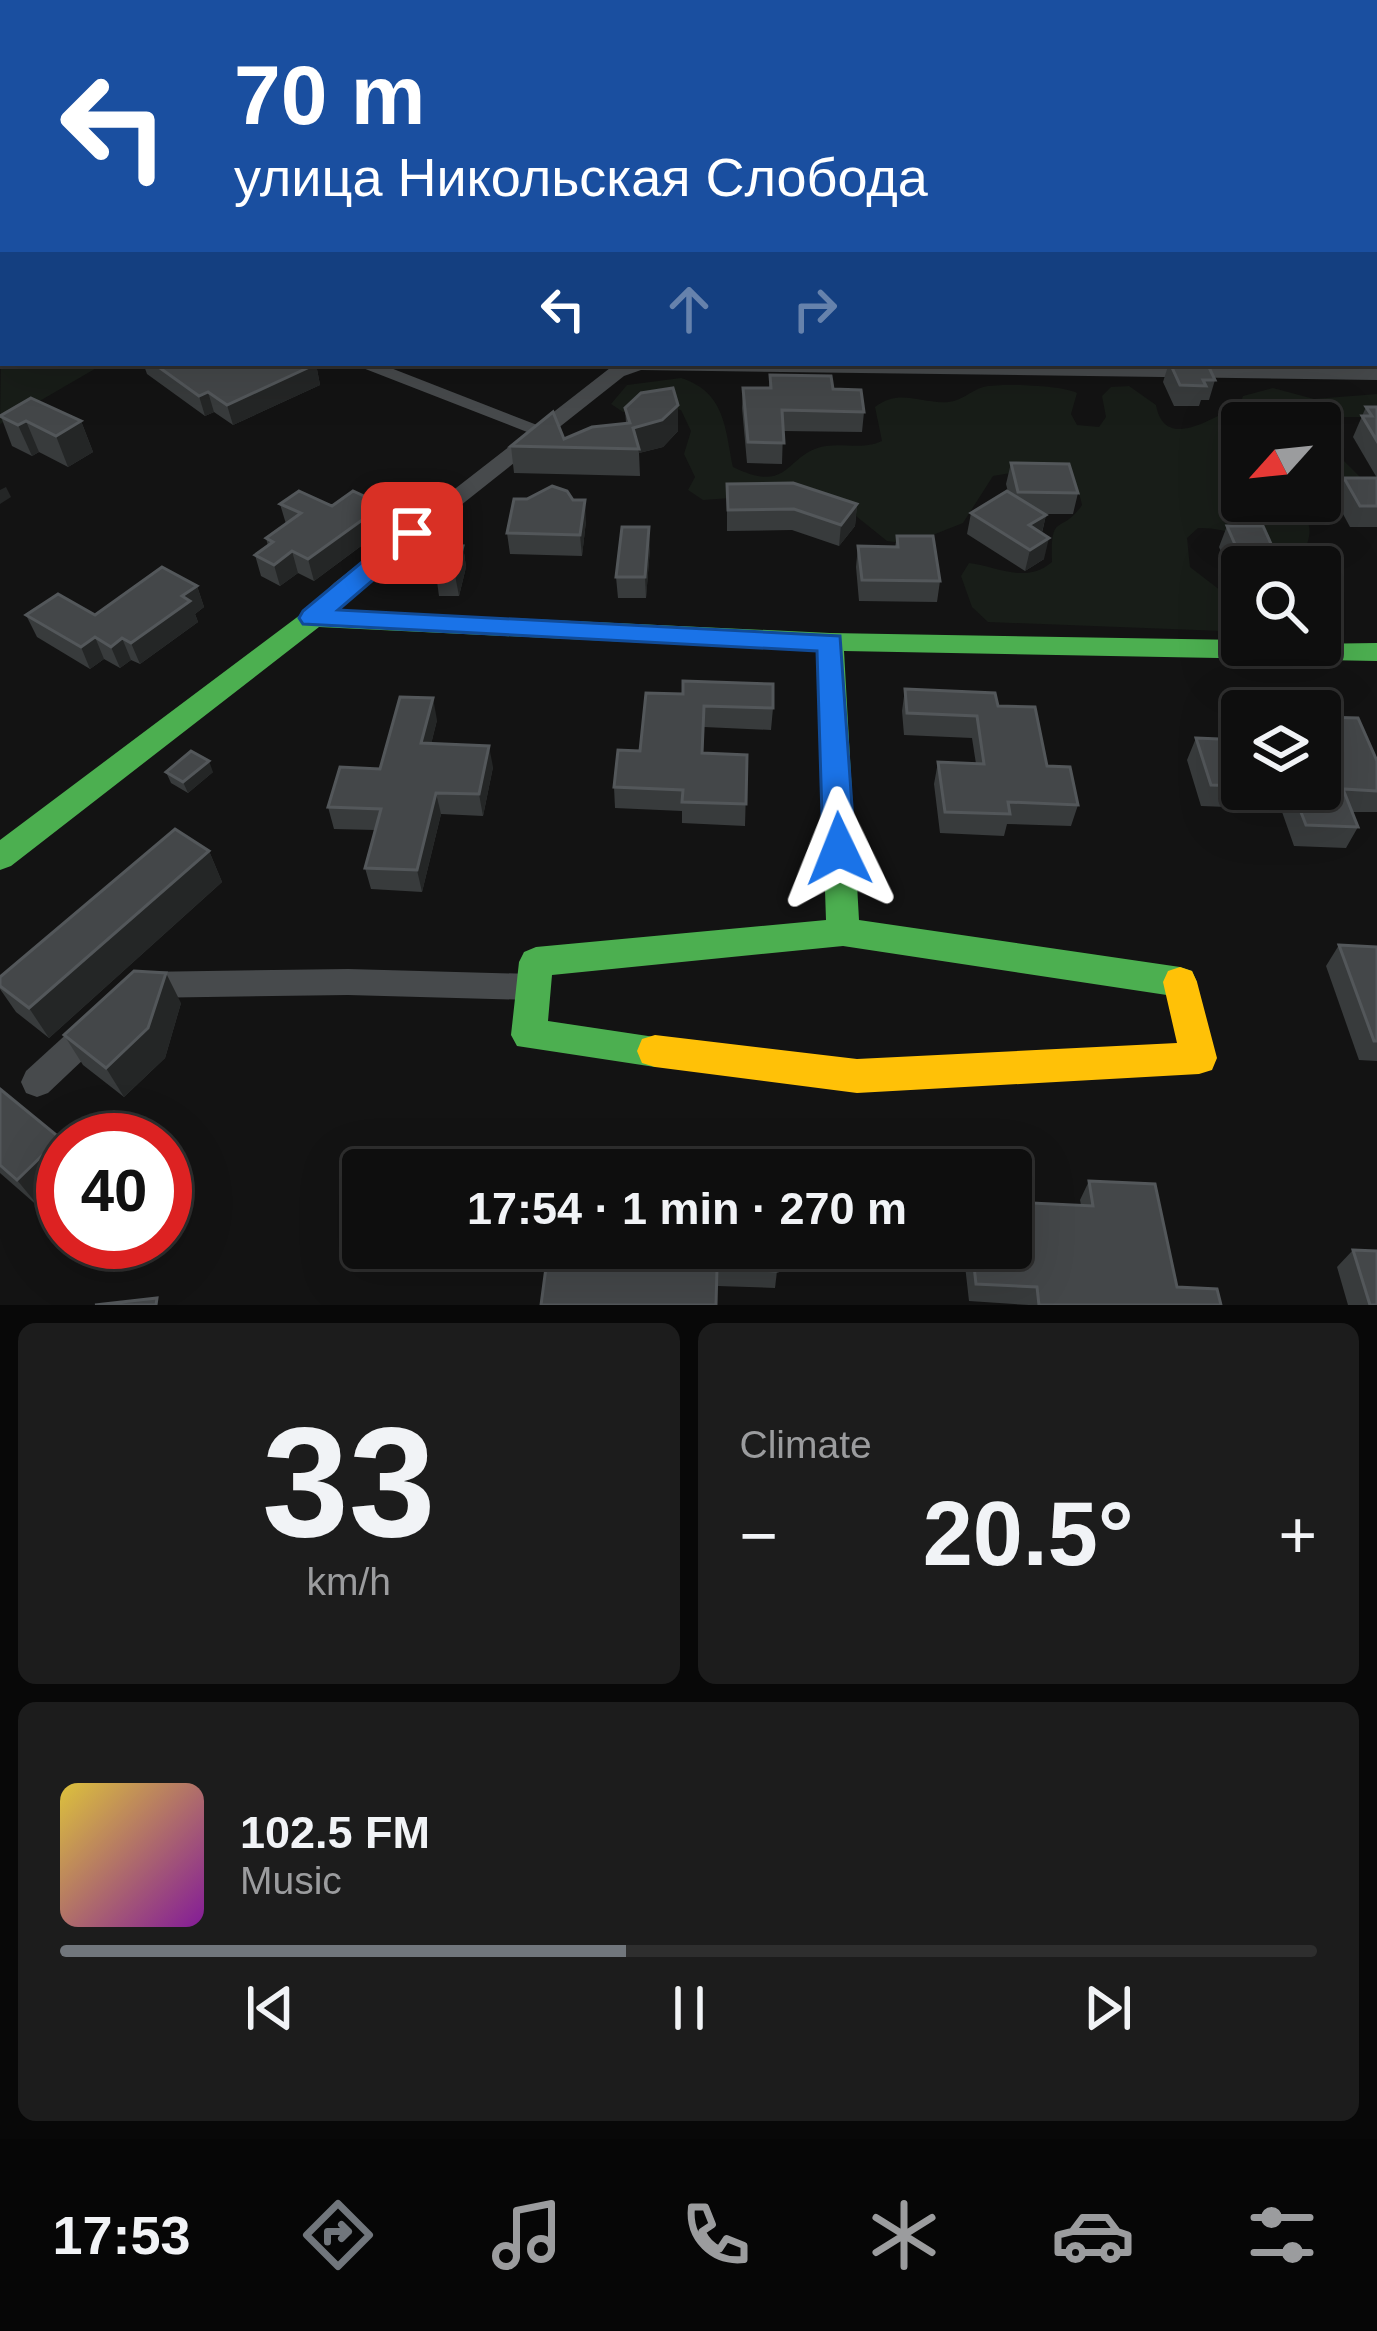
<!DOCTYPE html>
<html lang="en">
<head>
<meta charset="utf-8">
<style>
  body { margin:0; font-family:Helvetica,sans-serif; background:#1c1c1c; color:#f1f3f6; height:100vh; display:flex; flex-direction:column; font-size:45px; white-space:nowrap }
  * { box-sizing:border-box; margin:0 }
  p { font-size:39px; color:#9b9c9e }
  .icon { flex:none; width:66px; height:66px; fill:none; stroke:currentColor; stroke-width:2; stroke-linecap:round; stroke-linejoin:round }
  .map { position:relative; height:1305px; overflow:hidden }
  .drawer { display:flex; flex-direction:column; gap:18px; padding:18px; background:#080808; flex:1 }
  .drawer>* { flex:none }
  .banner { position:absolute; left:0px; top:0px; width:1377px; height:366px; box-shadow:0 12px 48px #0002,0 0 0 3px #2e2e2e; background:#1a4fa0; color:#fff; overflow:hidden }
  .needle { width:78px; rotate:243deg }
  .buttons { position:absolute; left:1221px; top:402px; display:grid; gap:24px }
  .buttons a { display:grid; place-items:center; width:120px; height:120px; border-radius:12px; background:#0e0e0e; box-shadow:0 12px 48px #0002,0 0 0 3px #2e2e2e; font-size:60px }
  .speed { position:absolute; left:36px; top:1113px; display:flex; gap:24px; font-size:60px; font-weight:700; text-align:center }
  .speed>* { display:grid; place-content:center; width:156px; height:156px; border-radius:50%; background:#0e0e0e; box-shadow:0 12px 48px #0002,0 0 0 3px #2e2e2e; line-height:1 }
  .speed .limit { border:18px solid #d22; background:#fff; color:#111 }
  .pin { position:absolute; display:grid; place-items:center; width:102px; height:102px; color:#fff; margin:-51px; border-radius:24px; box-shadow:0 6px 18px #0006 }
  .me { position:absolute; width:132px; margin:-66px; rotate:358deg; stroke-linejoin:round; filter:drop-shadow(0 0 9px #0008) }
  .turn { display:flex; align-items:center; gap:42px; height:252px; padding:0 36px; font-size:54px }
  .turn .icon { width:156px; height:156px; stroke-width:2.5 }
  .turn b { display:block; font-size:84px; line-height:102px }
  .lanes { display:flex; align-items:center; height:114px; padding:0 36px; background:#0003; justify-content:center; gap:60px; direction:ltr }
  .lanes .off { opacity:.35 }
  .big { font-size:90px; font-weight:700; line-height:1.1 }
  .drawer .card { flex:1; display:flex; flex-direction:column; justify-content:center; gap:18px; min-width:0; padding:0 42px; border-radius:18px; background:#1c1c1c }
  .drawer .dial { align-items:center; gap:0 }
  .dial b { font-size:156px; line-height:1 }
  .song { display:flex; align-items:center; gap:36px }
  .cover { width:144px; height:144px; border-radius:18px; background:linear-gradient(135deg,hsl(50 70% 55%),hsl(290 70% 35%)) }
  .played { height:12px; border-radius:6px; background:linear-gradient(90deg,#71767c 45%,#2e2e2e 45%) }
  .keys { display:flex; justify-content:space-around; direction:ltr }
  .heat { display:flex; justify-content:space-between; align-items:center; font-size:66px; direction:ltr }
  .drawer .tiles { flex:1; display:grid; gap:18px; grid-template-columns:1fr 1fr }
  .card:last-child { grid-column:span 2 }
  .trip { position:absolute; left:342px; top:1149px; width:690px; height:120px; border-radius:12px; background:#0e0e0e; box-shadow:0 12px 48px #0002,0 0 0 3px #2e2e2e; font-weight:700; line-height:120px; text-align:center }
  .tabs { display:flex; height:192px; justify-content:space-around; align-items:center; background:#060606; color:#9b9c9e }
  .tabs .icon { width:84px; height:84px }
  .tabs .on { color:#71767c }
  .tabs b { font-size:54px; color:#f1f3f6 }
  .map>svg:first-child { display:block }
</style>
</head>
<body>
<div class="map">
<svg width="1377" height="1305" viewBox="0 0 1377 1305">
  <rect width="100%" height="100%" fill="#131313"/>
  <g fill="#181d18">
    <path d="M0,0H1078L1080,3H3V184Z"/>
    <path d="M3,228V363H105L0,424Z"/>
    <path d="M681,378C725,392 725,427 733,467C792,496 785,452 826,446C847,443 862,450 882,441L875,407C900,388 920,404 948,402C962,401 970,391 983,387C1000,383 1062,385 1077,393L1071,414L1077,425L1099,427L1106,417L1102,396L1111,387L1129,386L1156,405C1165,453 1213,416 1239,406L1243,396L1273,388L1314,399L1377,394V417H1343L1320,430L1325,442L1361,478L1350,486L1320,485V423H1242V501H1293C1303,517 1315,522 1307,544C1273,556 1238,526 1198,528L1187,538L1190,567L1242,607L1239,623L1222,631L988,622L972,607L961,576L969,563C999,567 1026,584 1052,562C1050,510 1061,536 1082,505C1076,463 1024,470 993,476L963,523L910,544L887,541L846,508L790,494L703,500L688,490L695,477L684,454L691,431L681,410L662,406L623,412L611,404L627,385Z"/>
  </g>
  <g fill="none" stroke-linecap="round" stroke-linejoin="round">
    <path stroke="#474a4c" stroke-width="10" d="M364,363L541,432"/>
    <g fill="#474a4c" fill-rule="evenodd">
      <path d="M1205,0H1217L1219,3H1207Z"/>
      <path d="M1374,82L1377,83V92L1374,91Z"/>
      <rect x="0" y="133" width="3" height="8"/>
      <rect x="1374" y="212" width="3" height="10"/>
      <path d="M624,363L1377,368V380L641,370L624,376L350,593L321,624H305L301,618L305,612L334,583L610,368Z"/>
      <path d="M348,969L533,974L544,978L548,987L544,996L533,1000L348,995L141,998L130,994L126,985L130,976L141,972Z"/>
      <path d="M94,1015L105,1019L110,1029L105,1039L48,1093L37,1097L26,1093L21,1082L26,1071L83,1019Z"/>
    </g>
    <path fill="#4caf50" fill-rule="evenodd" d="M313,609L830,633L1242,640V645L1377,643V661L844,651L859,920L1180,967L1192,971L1197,982L1192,993L1180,997L843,946L552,975L548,1021L668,1039L673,1051L668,1063L655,1067L517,1046L511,1035L519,962L524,952L536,947L826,920L817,651L319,627L11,866L0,870V840L304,612Z"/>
    <path fill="#ffc107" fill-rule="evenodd" d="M1180,967L1192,971L1197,982L1217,1058L1212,1070L1199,1074L857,1093L655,1067L642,1063L637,1051L642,1039L655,1035L857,1059L1177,1043L1163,982L1168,971Z"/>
  </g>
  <g fill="#383b3c">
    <path d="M1145,0H1209L1211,3H1147Z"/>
    <path d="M1374,327H1377V364L1370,363H1374Z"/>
    <path d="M143,363H314L316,364L320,385L233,425L214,412L205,416L147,374Z"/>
    <path d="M1169,363H1207L1215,380L1209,400H1201L1199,406H1174L1163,382Z"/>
    <path d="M770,375L833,389L864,412L862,432L783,431L782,464L747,463L742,408L743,388H769Z"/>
    <path d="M678,405V431L663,447L639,453L640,476L514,473L511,446L564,439L626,423L625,408Z"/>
    <path d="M1366,407H1377V478L1353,437Z"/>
    <path d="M0,414L81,421L93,452L68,467L39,452L32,456L12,446Z"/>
    <path d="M1011,463L1078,493L1073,514H1044L1046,515L1042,533L1044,559L1025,571L967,534L971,513L1008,492L1006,484Z"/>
    <path d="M1344,478H1377V527H1350L1335,499Z"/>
    <path d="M727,484L857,504L855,526L839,546L792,530L727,531Z"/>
    <path d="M527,499L586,521L582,556L510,554L507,533Z"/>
    <path d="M280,504L383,505L388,526L314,581L298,573L280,586L261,576L255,555L268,546L266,538L286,524Z"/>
    <path d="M1227,526L1281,566L1280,567H1242V587L1236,586L1219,547Z"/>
    <path d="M897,536L940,581L937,602L859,601L856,567L858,546L895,547Z"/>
    <path d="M463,546L466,567L459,596H439L436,574Z"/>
    <path d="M650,548L646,598H618L616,577Z"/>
    <path d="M197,586L204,607L195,614L198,622L140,664L131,660L120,668L104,659L90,669L37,637L26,615H95Z"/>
    <path d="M905,689L998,706L1078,805L1071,826L1007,824L1004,836L940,833L934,784L938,762L976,764L972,738L904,735L902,711Z"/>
    <path d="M646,693L773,708L771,730L704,727L703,753L747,755L745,826L682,823V811L615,808L614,787L640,751Z"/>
    <path d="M1320,717L1377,761V812H1352L1358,827L1346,848L1294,846L1281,809L1201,806L1187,760L1196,738L1242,740V789H1320Z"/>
    <path d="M437,720L431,744L493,767L483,816L441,814L422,892L371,889L365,868L375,830L334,829L328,807L380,769Z"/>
    <path d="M166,772H213L188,793L171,783Z"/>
    <path d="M209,851L222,882L49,1038L16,1012L0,989V977Z"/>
    <path d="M1339,945L1377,947V1061L1359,1060L1326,966Z"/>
    <path d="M181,1003L165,1058L124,1097L83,1065L64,1035Z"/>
    <path d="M0,1089L40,1208L0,1173Z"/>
    <path d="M1089,1181L1177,1287L1221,1305H1029L969,1301L963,1248H1011L1081,1205L1080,1200Z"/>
    <path d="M1353,1250L1377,1305H1348L1337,1267Z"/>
    <path d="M547,1260L777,1271L775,1288L717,1286Z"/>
  </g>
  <g fill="#242626">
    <path d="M316,364L320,385L233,425L227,405Z"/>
    <path d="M208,392L214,412L205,416L199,396Z"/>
    <path d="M678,405V431L663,447L639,453L633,428Z"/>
    <path d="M26,421L39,452L32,456L18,425Z"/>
    <path d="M81,421L93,452L68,467L56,436Z"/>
    <path d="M6,487L11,497L0,504V490Z"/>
    <path d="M585,500L586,521L582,556L580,535Z"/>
    <path d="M857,504L855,526L839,546L841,525Z"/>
    <path d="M383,505L388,526L314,581L308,559Z"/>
    <path d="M1046,515L1041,536L1029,525Z"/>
    <path d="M649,527L650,548L646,598L645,577Z"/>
    <path d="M1049,538L1044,559L1025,571L1030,550Z"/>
    <path d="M463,546L466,567L459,596L455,575Z"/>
    <path d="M292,551L298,573L280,586L274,565Z"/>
    <path d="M197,586L204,607L195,614L198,622L140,664L131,643L182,596Z"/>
    <path d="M95,637L104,659L90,669L81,647Z"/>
    <path d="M122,638L131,660L120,668L111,647Z"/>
    <path d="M433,698L437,720L426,765L421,743Z"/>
    <path d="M489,746L493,767L483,816L479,794Z"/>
    <path d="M209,761L213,772L188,793L183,782Z"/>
    <path d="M436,793L441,814L422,892L417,870Z"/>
    <path d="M209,851L222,882L49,1038L29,1008Z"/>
    <path d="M166,973L181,1003L165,1058L124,1097L106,1068Z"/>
    <path d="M60,1138L63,1142V1185L40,1208L17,1180Z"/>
  </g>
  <g fill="#444749" stroke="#53575a" stroke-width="3">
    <path d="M1179,0H1209L1211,3H1181Z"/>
    <path d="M153,363H314L316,364L227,405L208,392L199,396Z"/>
    <path d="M1170,363H1207L1215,380H1203L1206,386L1180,385Z"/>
    <path d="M770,375L831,376L833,389L861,390L864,412L782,410L784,443L748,442L743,388H771Z"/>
    <path d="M673,388L678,405L662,420L633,428L639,449L511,446L553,412L564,439L592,427L630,423L625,408L641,393Z"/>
    <path d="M31,398L81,421L56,436L26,421L18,425L0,416Z"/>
    <path d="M1366,407H1377V441L1362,416H1372Z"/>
    <path d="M1011,463L1069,464L1078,493L1018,492Z"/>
    <path d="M1344,478H1377V506H1360Z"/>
    <path d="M793,483L857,504L841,525L794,509L728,510L727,484Z"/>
    <path d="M552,486L567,491L573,500H585L580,535L507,533L514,499H527Z"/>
    <path d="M299,491L332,506L353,491L383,505L308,559L292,551L274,565L255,555L273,542L266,538L301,513L280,504Z"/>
    <path d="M1007,491L1046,515L1029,525L1049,538L1030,550L971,513Z"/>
    <path d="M1227,526H1263L1281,566L1244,565Z"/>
    <path d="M622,527H649L645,577H616Z"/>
    <path d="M897,536H933L940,581L862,580L858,546L898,547Z"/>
    <path d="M443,545L463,546L455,575L436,574Z"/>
    <path d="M162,567L197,586L182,596L190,601L131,643L122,638L111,647L95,637L81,647L26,615L58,594L95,615Z"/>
    <path d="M683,681L773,684V708L704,706L702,753L747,755L746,804L682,802L683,790L614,787L618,750L640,751L646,693L683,694Z"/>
    <path d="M905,689L995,693L998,706L1035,707L1047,766L1070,767L1078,805L1008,802L1010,814L945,812L938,762L984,764L977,716L907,713Z"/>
    <path d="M400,697L433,698L421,743L489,746L479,794L436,793L417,870L365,868L381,809L328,807L340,767L380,769Z"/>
    <path d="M1320,717L1358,718L1377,761V791L1343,789L1358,827L1306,825L1292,789H1320V743H1323L1320,736Z"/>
    <path d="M1196,738L1242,740V786L1211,785Z"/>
    <path d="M191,751L209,761L183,782L166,772Z"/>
    <path d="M175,829L209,851L29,1008L0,986V977Z"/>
    <path d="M1339,945L1377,947V1041H1374Z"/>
    <path d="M134,971L166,973L148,1028L106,1068L64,1035Z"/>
    <path d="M0,1089L60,1138L17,1180L0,1165Z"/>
    <path d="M588,1154L654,1157V1170H586Z"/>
    <path d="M1089,1181L1155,1184L1177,1287L1217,1289L1221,1305H1039L1037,1287L976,1284L972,1248H1011V1202L1093,1206Z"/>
    <path d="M578,1248H777V1271L717,1268L716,1305H541L547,1260L577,1261Z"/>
    <path d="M1353,1250L1377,1251V1305H1370Z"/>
    <path d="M157,1298L156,1305H95Z"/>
  </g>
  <path fill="#1a73e8" stroke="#114b97" stroke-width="3" d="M412,525L425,533L421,539L338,610L840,636L855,849L850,858L839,862L828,858L823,849L817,651L303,624L299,618L303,611L403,528Z"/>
</svg>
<div class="buttons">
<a><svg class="needle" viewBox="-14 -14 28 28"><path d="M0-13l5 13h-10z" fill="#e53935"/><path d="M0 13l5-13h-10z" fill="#9b9c9e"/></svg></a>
<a><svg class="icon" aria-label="search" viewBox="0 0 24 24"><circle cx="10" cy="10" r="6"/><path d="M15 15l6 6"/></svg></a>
<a><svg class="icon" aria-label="layers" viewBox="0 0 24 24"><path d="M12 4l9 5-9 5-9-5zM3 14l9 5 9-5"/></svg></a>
</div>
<div class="speed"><div class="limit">40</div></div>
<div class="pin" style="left:412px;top:533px;background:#d93025"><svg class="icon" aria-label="arrive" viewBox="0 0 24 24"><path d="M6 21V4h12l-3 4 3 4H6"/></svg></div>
<svg class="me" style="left:839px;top:849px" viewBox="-20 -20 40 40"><path d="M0-17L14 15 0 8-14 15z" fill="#1a73e8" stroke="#fff" stroke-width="4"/></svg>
<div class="trip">17:54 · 1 min · 270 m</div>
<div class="banner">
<div class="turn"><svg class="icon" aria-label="left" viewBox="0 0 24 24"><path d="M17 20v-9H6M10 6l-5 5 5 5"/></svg><div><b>70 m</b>улица Никольская Слобода</div></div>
<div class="lanes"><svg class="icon" aria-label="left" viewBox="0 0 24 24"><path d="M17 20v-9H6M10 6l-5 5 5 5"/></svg><svg class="icon off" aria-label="ahead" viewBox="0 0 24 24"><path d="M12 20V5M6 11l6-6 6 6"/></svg><svg class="icon off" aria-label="right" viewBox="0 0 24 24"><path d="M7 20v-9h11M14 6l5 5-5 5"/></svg></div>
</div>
</div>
<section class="drawer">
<div class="tiles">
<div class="card dial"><b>33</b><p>km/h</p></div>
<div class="card"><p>Climate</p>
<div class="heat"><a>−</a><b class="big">20.5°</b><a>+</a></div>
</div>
<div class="card">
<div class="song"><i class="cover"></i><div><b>102.5 FM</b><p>Music</p></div></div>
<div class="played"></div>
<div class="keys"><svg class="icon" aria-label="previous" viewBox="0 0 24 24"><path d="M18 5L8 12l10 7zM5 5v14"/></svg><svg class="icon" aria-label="pause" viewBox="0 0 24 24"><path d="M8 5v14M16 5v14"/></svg><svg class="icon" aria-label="next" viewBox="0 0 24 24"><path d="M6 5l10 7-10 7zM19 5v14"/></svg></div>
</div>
</div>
</section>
<nav class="tabs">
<b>17:53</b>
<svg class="icon on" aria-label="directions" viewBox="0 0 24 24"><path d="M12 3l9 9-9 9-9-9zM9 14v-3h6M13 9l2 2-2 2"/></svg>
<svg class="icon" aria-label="music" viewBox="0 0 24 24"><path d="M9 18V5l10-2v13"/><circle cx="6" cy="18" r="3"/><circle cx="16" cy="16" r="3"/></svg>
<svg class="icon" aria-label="phone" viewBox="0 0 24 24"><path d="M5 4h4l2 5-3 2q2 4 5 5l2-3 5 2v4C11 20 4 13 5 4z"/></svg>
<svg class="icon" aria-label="climate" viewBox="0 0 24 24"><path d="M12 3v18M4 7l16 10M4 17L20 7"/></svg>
<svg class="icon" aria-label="car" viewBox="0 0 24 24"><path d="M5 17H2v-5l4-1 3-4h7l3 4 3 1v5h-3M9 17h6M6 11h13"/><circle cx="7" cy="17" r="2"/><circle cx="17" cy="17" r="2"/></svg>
<svg class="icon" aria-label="filters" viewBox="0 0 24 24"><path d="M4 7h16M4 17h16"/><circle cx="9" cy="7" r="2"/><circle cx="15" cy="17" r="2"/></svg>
</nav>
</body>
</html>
